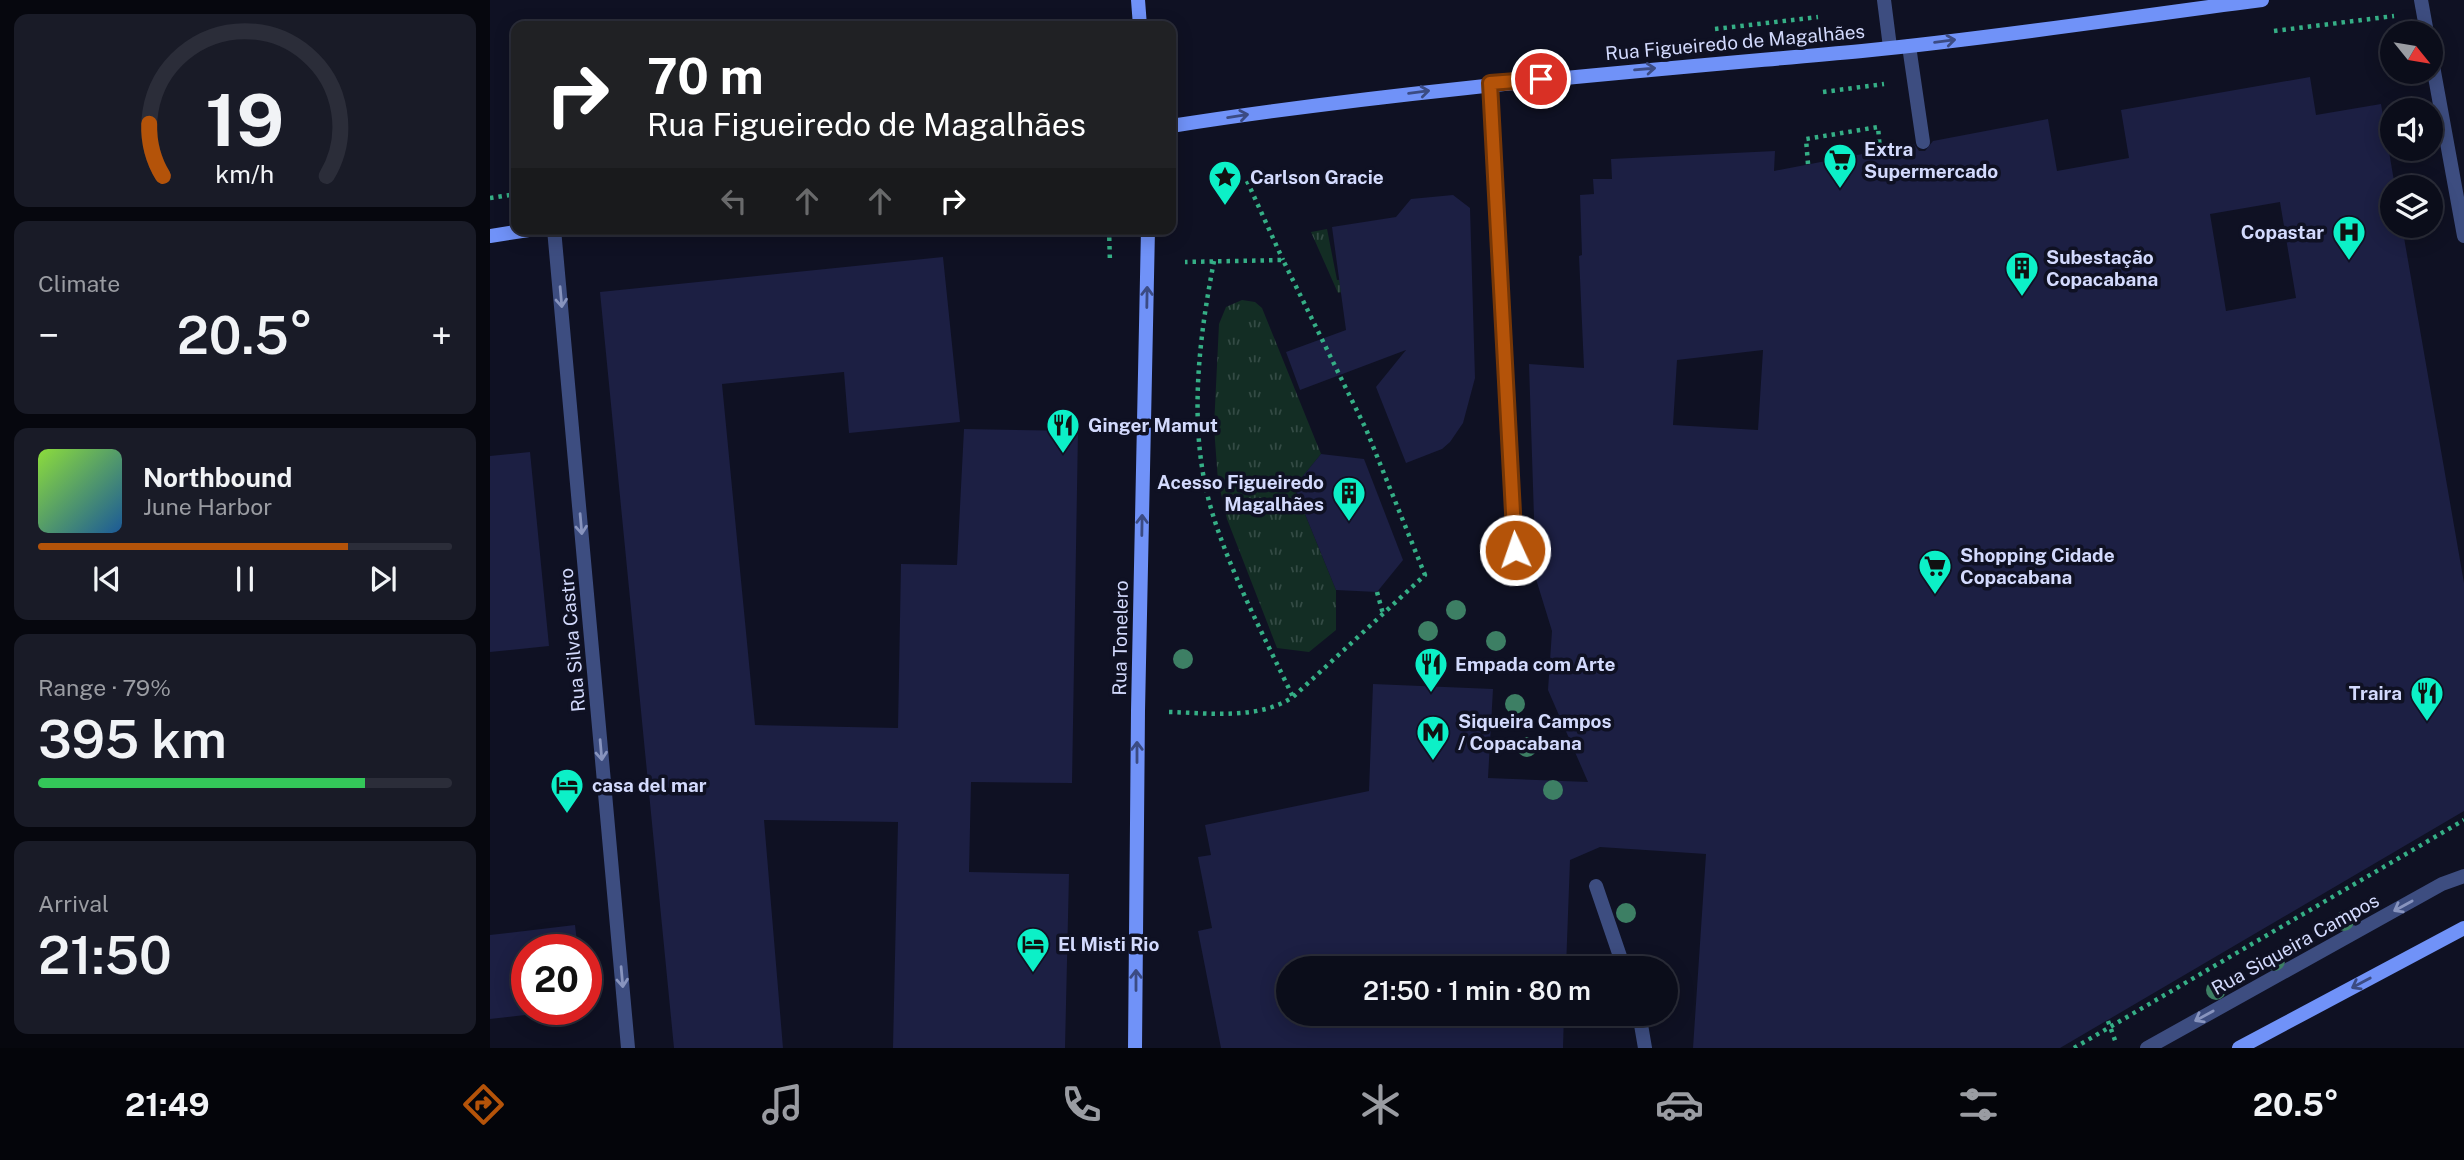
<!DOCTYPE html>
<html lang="en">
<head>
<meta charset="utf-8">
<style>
  body { margin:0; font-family:"Public Sans",sans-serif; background:#191b27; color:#f1f3f6; height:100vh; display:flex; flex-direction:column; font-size:26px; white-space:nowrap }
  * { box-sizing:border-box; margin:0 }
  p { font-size:23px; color:#9a9ca2 }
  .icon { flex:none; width:38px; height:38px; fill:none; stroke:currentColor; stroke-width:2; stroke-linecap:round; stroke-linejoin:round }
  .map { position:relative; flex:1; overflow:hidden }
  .sheet { display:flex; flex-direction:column; gap:14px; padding:14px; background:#06070e; width:490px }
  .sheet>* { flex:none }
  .guide { position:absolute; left:21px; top:21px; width:665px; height:214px; border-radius:14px; box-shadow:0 4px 18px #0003,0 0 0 2px #2b2d39; background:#202124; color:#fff; overflow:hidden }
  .needle { width:46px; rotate:120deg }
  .controls { position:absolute; left:1890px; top:21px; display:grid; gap:14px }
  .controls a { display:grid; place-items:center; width:63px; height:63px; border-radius:50%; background:#0b0d1a; box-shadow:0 4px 18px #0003,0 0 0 2px #2b2d39; font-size:35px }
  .speed { position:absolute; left:21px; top:934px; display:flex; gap:14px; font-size:35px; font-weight:700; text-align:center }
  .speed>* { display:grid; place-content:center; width:91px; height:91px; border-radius:50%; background:#0b0d1a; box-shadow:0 4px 18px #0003,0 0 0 2px #2b2d39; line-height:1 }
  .speed .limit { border:10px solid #d22; background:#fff; color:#111 }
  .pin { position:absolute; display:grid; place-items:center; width:60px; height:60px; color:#fff; margin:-30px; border:4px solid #fff; border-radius:50%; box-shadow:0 2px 7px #0007 }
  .me { position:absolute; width:77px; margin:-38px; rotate:357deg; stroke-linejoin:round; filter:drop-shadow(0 0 5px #0008) }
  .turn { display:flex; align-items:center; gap:24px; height:147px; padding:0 21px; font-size:32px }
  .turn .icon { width:91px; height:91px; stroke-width:2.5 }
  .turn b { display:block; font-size:49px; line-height:60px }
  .lanes { display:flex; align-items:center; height:66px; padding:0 21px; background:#0003; justify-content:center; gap:35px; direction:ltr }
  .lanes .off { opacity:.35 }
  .big { font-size:52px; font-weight:600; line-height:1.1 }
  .sheet .widget { flex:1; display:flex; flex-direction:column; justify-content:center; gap:10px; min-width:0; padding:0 24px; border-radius:14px; background:#191b27 }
  .sheet .dial { align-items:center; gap:0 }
  .dial svg { height:182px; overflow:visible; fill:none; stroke:#2b2d39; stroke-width:7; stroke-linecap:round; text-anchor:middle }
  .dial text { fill:#f1f3f6; stroke:none }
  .song { display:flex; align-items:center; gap:21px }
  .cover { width:84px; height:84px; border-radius:10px; background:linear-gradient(135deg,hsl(90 70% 55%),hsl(210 70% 35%)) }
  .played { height:7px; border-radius:4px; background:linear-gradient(90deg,#b45309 75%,#2b2d39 75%) }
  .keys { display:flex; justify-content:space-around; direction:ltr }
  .heat { display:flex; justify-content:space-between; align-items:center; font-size:38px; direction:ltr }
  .charge { height:10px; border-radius:5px; background:linear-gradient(90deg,#34c759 79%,#2b2d39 0) }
  .trip { position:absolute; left:786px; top:956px; width:402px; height:70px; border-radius:35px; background:#0b0d1a; box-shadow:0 4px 18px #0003,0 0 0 2px #2b2d39; font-weight:600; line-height:70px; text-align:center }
  .dock { display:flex; height:112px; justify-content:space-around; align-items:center; background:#04050a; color:#9a9ca2 }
  .dock .icon { width:49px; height:49px }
  .dock .active { color:#b45309 }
  .dock b { font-size:32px; color:#f1f3f6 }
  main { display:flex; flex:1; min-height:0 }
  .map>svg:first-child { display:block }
</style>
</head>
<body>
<main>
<section class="sheet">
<div class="widget dial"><svg viewBox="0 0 100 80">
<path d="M14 69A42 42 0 1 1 86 69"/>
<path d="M14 69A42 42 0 0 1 8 46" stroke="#b45309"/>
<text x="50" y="56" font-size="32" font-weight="700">19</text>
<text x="50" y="72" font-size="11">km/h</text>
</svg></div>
<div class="widget"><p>Climate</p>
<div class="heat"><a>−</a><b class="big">20.5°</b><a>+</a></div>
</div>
<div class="widget">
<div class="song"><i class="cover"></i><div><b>Northbound</b><p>June Harbor</p></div></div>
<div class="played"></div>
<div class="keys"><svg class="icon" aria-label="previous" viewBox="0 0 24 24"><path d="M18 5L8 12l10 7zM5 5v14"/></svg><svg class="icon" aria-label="pause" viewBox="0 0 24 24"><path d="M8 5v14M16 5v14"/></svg><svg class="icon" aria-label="next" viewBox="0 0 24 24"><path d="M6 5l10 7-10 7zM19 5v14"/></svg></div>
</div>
<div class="widget"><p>Range · 79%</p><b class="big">395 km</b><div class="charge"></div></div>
<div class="widget"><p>Arrival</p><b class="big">21:50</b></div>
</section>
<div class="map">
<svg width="1974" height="1048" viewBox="0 0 1974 1048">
  <defs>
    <pattern id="grass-tufts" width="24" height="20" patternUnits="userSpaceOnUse" patternTransform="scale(1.75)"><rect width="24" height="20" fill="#132d24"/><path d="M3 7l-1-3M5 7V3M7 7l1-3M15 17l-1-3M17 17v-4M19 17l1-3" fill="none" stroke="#344b45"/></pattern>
  </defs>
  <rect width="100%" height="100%" fill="#0f1123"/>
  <g fill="url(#grass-tufts)">
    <path d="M837,229L847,280L861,279L864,289L848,293L821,232Z"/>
    <path d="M752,300L765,302L772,308L831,454L804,487L846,590V630L819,652L787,648L737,519L728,481L724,427L729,324L736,307Z"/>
  </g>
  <g fill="#1c1f43" fill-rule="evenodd">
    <path d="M1820,77L1826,115L1891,104L1905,187H1902V226H1912L1974,583V811L1570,1048H1203L1216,854L1110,847L1080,860L1076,968H798V1013H1074L1073,1048H731L708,931L722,928L708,857L721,855L715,825L879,791L883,684L1003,689L998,778L1098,782L1058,690L1062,631L1046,579L1039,364L1094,368L1089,256L1092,255L1090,195L1104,194L1103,179H1122L1121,159L1285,151L1284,171L1424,144L1429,151H1435L1443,141L1558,119L1567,171L1639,158L1631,110ZM1790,202L1806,298L1736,311L1720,214ZM1273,350L1268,430L1183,425L1187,360Z"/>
    <path d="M963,195L980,208L985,378L973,423L960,442L952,449L916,463L886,387L916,350L810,390L796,352L856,330L842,227L906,217L921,199Z"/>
    <path d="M453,257L470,422L359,433L354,372L232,384L265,725L408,728L411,564L467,565L474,429L588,431L582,783L481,782L479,872L579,874L575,1048H403L408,822L274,820L293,1048H184L110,292Z"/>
    <path d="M40,452L59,646L0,652V456Z"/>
    <path d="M831,454L874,459L913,560L887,592L846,590L804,487Z"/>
    <path d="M85,925L88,950H37V1010H78L0,1019V935Z"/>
  </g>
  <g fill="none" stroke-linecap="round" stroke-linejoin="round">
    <g stroke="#35af86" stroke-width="4.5" stroke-dasharray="3.5 5" stroke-linecap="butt">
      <path d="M1225,29L1328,17"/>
      <path d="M1784,31L1904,16"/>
      <path d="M1333,92L1394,84"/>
      <path d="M1318,164L1316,139L1388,127L1390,150"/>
      <path d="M757,181L793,260"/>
      <path d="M0,198L26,194"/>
      <path d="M619,229L620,263"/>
      <path d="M724,261C710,333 700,411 715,484C728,550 774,636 803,697"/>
      <path d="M887,592L893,614"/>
      <path d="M679,712C721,713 768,720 803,697L935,575L876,429L793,260L695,262"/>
      <path d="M1618,1021L1626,1043"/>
      <path d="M1584,1048L1974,820"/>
    </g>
    <g stroke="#3d4d80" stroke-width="14">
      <path d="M1419,46L1433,142"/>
      <path d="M1000,83L1025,550"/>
      <path d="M1106,886L1134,968"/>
      <path d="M1149,1013L1155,1048"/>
      <path d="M1657,1048L1952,884L1974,876"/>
    </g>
    <g stroke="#3d4d80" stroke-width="14">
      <path d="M1394,0L1400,47"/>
      <path d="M1931,0L1937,33"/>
      <path d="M1941,55L1974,236"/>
      <path d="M64,229L138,1048"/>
    </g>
    <g stroke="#7092f8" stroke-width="14">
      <path d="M648,0L650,26"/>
      <path d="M681,126C910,90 1141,72 1372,51C1506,38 1639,17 1772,0"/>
      <path d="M0,236L45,229"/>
      <path d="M645,1048L648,711L658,229"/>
      <path d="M1749,1048L1974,928"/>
    </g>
  </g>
  <g fill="#3d7f64">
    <circle cx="966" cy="610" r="10"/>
    <circle cx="938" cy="631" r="10"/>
    <circle cx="1006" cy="641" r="10"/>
    <circle cx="693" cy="659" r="10"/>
    <circle cx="1025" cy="704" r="10"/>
    <circle cx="1037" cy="747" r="10"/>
    <circle cx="1063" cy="790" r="10"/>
    <circle cx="1136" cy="913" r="10"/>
    <circle cx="1854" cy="921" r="10"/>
    <circle cx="1785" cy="961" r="10"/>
    <circle cx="1726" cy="990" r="10"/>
  </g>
  <defs><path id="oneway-shaft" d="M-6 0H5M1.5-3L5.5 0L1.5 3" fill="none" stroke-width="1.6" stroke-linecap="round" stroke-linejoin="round" transform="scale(1.75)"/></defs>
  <g stroke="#3b4b83">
    <use href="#oneway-shaft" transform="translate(1455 41) rotate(-7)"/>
    <use href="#oneway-shaft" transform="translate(1155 69) rotate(-5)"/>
    <use href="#oneway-shaft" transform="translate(929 92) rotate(-7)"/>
    <use href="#oneway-shaft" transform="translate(748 116) rotate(-9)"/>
    <use href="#oneway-shaft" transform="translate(657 297) rotate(-89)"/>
    <use href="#oneway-shaft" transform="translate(652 525) rotate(-89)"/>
    <use href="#oneway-shaft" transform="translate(647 752) rotate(-90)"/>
    <use href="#oneway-shaft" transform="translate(646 980) rotate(-90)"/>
    <use href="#oneway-shaft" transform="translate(1871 983) rotate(152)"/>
  </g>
  <g stroke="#8894be">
    <use href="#oneway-shaft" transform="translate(71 297) rotate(85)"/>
    <use href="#oneway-shaft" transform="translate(91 524) rotate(85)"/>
    <use href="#oneway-shaft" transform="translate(111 750) rotate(85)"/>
    <use href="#oneway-shaft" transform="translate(1913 906) rotate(151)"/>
    <use href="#oneway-shaft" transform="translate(132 977) rotate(85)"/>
    <use href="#oneway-shaft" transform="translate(1714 1016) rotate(151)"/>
  </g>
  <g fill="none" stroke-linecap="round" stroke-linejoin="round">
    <defs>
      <path id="route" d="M1025,550L1000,83L1051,79"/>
    </defs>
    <use href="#route" stroke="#753606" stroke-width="18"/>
    <use href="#route" stroke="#b45309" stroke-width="12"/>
  </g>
  <defs>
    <symbol id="supermarket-pin" viewBox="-11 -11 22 30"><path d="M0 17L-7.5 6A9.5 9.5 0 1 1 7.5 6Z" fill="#0cf0c7" stroke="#0f1123"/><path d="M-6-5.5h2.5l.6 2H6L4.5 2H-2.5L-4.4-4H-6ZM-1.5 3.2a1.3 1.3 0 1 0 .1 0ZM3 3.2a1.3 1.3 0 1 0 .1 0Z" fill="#111"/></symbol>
    <symbol id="sight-pin" viewBox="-11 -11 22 30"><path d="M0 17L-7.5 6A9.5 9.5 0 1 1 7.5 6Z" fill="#0cf0c7" stroke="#0f1123"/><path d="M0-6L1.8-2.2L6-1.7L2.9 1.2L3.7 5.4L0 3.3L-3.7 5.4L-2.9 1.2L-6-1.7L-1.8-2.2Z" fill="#111"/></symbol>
    <symbol id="hospital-pin" viewBox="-11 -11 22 30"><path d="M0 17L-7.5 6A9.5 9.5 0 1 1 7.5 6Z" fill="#0cf0c7" stroke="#0f1123"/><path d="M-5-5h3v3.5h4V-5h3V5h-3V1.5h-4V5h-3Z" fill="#111"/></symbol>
    <symbol id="building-pin" viewBox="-11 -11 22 30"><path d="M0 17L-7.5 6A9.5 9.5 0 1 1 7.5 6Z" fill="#0cf0c7" stroke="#0f1123"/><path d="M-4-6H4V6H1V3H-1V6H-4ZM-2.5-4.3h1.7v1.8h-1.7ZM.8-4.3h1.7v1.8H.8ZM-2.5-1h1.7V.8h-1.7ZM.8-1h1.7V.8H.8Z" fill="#111"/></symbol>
    <symbol id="restaurant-pin" viewBox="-11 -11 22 30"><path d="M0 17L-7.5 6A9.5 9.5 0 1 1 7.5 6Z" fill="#0cf0c7" stroke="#0f1123"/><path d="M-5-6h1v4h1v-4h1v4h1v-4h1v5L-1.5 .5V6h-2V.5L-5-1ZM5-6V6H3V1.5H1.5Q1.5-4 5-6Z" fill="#111"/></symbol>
    <symbol id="metro-pin" viewBox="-11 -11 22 30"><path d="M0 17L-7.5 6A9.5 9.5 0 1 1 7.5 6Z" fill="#0cf0c7" stroke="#0f1123"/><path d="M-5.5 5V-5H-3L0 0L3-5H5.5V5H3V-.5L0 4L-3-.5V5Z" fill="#111"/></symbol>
    <symbol id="hotel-pin" viewBox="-11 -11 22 30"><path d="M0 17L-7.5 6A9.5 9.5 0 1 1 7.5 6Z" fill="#0cf0c7" stroke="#0f1123"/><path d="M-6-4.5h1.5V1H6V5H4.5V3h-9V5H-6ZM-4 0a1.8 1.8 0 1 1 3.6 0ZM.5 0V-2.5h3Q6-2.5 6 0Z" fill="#111"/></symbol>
  </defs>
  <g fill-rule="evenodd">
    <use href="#supermarket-pin" x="1331" y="141" width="38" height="52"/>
    <use href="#sight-pin" x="716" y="158" width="38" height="52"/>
    <use href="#hospital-pin" x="1840" y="213" width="38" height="52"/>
    <use href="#building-pin" x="1513" y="249" width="38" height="52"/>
    <use href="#restaurant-pin" x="554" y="406" width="38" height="52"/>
    <use href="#building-pin" x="840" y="474" width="38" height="52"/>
    <use href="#supermarket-pin" x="1426" y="547" width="38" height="52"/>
    <use href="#restaurant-pin" x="922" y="645" width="38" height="52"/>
    <use href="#restaurant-pin" x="1918" y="674" width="38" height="52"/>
    <use href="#metro-pin" x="924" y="713" width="38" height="52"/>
    <use href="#hotel-pin" x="58" y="766" width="38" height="52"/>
    <use href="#hotel-pin" x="524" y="925" width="38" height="52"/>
  </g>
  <g text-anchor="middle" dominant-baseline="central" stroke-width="7" stroke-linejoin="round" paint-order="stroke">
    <g font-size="19" fill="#d3dafd" stroke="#0f1123">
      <text transform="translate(1245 42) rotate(-5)">Rua Figueiredo de Magalhães</text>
      <text transform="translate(630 638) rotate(-89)">Rua Tonelero</text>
      <text transform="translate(82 640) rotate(-95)">Rua Silva Castro</text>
      <text transform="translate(1805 944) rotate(-29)">Rua Siqueira Campos</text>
    </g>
    <g font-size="19" font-weight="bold" fill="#d3dafd" stroke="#0f1123" text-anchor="start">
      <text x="1374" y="149">Extra<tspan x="1374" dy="22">Supermercado</tspan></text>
      <text x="760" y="177">Carlson Gracie</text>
      <text x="1834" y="232" text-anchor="end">Copastar</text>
      <text x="1556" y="257">Subestação<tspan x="1556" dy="22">Copacabana</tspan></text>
      <text x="598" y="425">Ginger Mamut</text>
      <text x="834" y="482" text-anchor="end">Acesso Figueiredo<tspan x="834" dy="22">Magalhães</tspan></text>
      <text x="1470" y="555">Shopping Cidade<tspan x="1470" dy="22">Copacabana</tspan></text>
      <text x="965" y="664">Empada com Arte</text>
      <text x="1912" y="693" text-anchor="end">Traira</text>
      <text x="968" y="721">Siqueira Campos<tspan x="968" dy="22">/ Copacabana</tspan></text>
      <text x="102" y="785">casa del mar</text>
      <text x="568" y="944">El Misti Rio</text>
    </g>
  </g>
</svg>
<div class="controls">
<a><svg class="needle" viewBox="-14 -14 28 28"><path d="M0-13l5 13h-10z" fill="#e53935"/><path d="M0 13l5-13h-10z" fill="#9a9ca2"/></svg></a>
<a><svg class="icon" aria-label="sound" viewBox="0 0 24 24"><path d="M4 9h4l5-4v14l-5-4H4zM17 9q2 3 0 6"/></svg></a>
<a><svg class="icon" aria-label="layers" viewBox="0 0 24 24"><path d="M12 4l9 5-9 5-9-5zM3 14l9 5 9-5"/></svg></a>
</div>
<div class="speed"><div class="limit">20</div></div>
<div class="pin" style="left:1051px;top:79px;background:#d93025"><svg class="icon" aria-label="arrive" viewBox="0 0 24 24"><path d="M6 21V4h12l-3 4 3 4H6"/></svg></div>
<svg class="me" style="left:1025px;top:550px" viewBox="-20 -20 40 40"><circle r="17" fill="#b45309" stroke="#fff" stroke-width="3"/><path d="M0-11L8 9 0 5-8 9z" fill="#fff"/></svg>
<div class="trip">21:50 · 1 min · 80 m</div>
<div class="guide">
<div class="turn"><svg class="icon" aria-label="right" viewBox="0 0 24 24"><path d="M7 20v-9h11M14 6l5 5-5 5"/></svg><div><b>70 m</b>Rua Figueiredo de Magalhães</div></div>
<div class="lanes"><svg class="icon off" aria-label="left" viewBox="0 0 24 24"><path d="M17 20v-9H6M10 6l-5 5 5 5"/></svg><svg class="icon off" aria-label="ahead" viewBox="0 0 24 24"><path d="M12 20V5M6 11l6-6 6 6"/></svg><svg class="icon off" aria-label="ahead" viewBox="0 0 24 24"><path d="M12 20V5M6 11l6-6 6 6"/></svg><svg class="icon" aria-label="right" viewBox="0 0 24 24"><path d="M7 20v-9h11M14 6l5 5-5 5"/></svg></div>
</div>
</div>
</main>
<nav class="dock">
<b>21:49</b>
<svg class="icon active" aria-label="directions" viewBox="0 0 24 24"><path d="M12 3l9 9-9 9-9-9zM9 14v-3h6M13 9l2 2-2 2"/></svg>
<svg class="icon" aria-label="music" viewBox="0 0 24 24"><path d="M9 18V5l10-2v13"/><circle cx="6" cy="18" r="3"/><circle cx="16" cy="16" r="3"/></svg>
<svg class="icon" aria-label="phone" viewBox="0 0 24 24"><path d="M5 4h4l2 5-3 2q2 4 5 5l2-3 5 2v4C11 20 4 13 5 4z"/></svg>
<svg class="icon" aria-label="climate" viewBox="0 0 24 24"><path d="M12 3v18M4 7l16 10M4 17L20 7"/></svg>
<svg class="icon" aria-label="car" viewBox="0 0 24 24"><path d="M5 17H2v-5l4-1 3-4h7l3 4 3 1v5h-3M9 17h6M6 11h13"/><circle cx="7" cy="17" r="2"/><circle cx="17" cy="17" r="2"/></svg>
<svg class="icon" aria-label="filters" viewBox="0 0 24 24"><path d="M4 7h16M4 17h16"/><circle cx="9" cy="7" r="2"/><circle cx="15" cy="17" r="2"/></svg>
<b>20.5°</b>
</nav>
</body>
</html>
